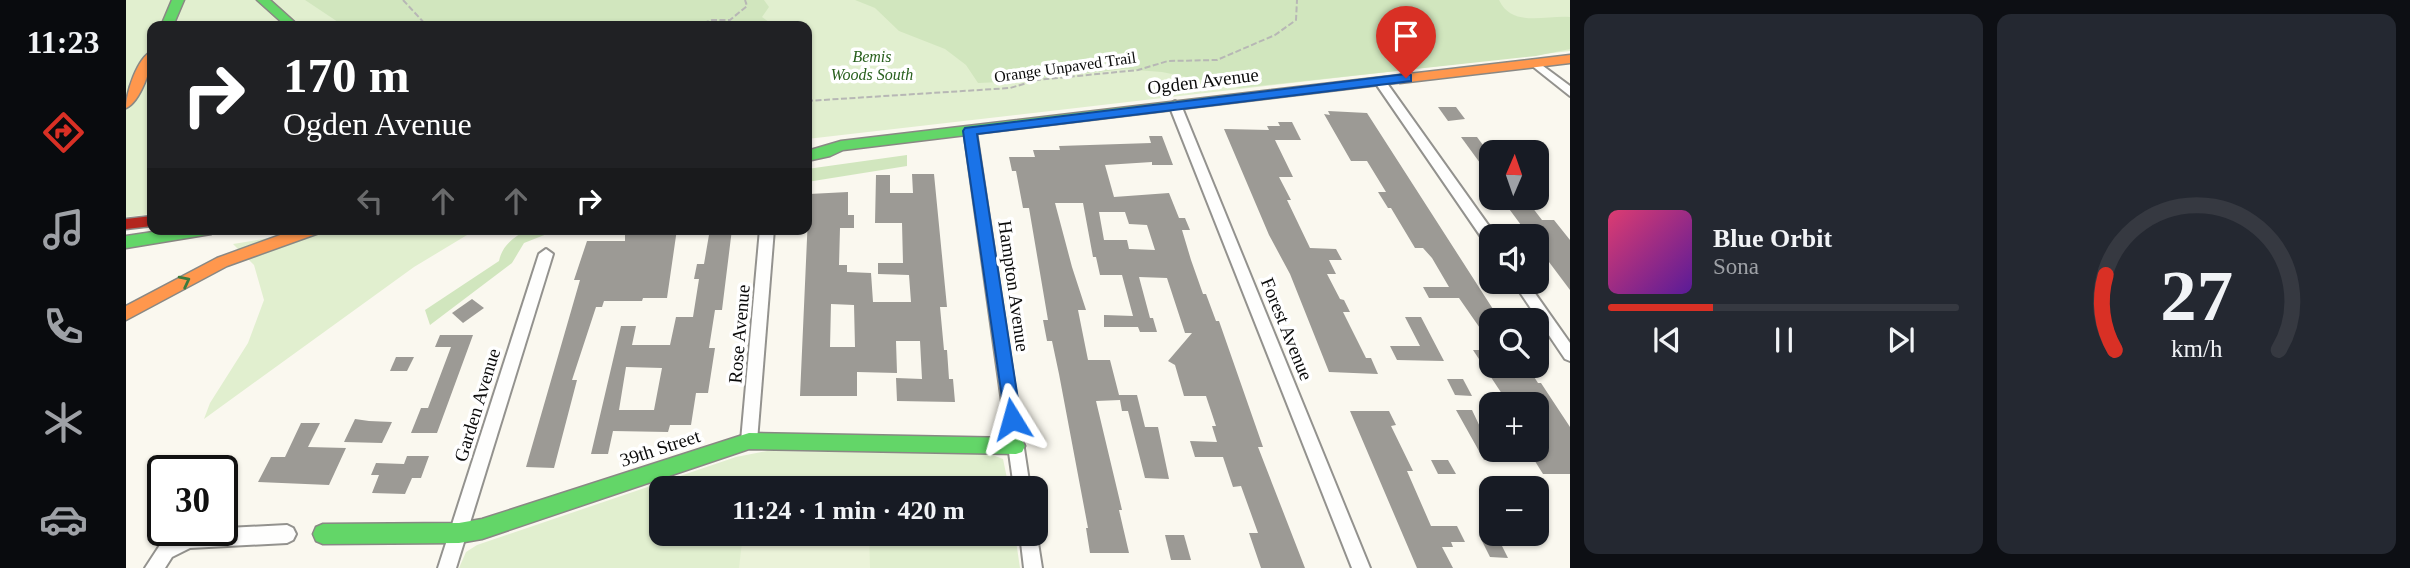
<!DOCTYPE html>
<html lang="en">
<head>
<meta charset="utf-8">
<style>
  body { margin:0; font-family:"Times New Roman",serif; background:#242831; color:#f1f3f6; height:100vh; display:flex; flex-direction:column; font-size:26px; white-space:nowrap }
  * { box-sizing:border-box; margin:0 }
  p { font-size:23px; color:#9ea1a6 }
  .icon { flex:none; width:38px; height:38px; fill:none; stroke:currentColor; stroke-width:2; stroke-linecap:round; stroke-linejoin:round }
  .map { position:relative; flex:1; overflow:hidden }
  .panel { display:flex; flex-direction:column; gap:14px; padding:14px; background:#0d0f14; width:840px }
  .panel>* { flex:none }
  .guide { position:absolute; left:21px; top:21px; width:665px; height:214px; border-radius:14px; box-shadow:0 2px 5px #0004; background:#202124; color:#fff; overflow:hidden }
  .needle { width:46px; rotate:2deg }
  .fabs { position:absolute; left:1353px; top:140px; display:grid; gap:14px }
  .fabs a { display:grid; place-items:center; width:70px; height:70px; border-radius:14px; background:#171b24; box-shadow:0 2px 5px #0004; font-size:35px }
  .speed { position:absolute; left:21px; top:455px; display:flex; gap:14px; font-size:35px; font-weight:700; text-align:center }
  .speed>* { display:grid; place-content:center; width:91px; height:91px; border-radius:50%; background:#171b24; box-shadow:0 2px 5px #0004; line-height:1 }
  .speed .limit { border:4px solid #111; border-radius:10px; background:#fff; color:#111 }
  .pin { position:absolute; display:grid; place-items:center; width:60px; height:60px; color:#fff; margin:-72px -30px; border-radius:50% 50% 50% 0; rotate:-45deg; box-shadow:0 0 7px #0007 }
  .pin .icon { rotate:45deg }
  .me { position:absolute; width:77px; margin:-38px; rotate:352deg; stroke-linejoin:round; filter:drop-shadow(0 0 5px #0008) }
  .turn { display:flex; align-items:center; gap:24px; height:147px; padding:0 21px; font-size:32px }
  .turn .icon { width:91px; height:91px; stroke-width:2.5 }
  .turn b { display:block; font-size:49px; line-height:60px }
  .lanes { display:flex; align-items:center; height:66px; padding:0 21px; background:#0003; justify-content:center; gap:35px; direction:ltr }
  .lanes .off { opacity:.35 }
  .panel .card { flex:1; display:flex; flex-direction:column; justify-content:center; gap:10px; min-width:0; padding:0 24px; border-radius:14px; background:#242831 }
  .panel .dial { align-items:center; gap:0 }
  .dial svg { height:182px; overflow:visible; fill:none; stroke:#363941; stroke-width:7; stroke-linecap:round; text-anchor:middle }
  .dial text { fill:#f1f3f6; stroke:none }
  .song { display:flex; align-items:center; gap:21px }
  .cover { width:84px; height:84px; border-radius:10px; background:linear-gradient(135deg,hsl(340 70% 55%),hsl(270 70% 35%)) }
  .played { height:7px; border-radius:4px; background:linear-gradient(90deg,#d93025 30%,#363941 30%) }
  .keys { display:flex; justify-content:space-around; direction:ltr }
  .panel .tiles { flex:1; display:grid; gap:14px; grid-template-columns:repeat(2,1fr) }
  .trip { position:absolute; left:523px; top:476px; width:399px; height:70px; border-radius:14px; background:#171b24; box-shadow:0 2px 5px #0004; font-weight:700; line-height:70px; text-align:center }
  main { display:flex; flex:1; min-height:0 }
  .tab-bar { display:flex; flex-direction:column; width:126px; justify-content:space-around; align-items:center; background:#090b0e; color:#9ea1a6 }
  .tab-bar .icon { width:49px; height:49px }
  .tab-bar .current { color:#d93025 }
  .tab-bar b { font-size:32px; color:#f1f3f6 }
  .map>svg:first-child { display:block }
</style>
</head>
<body>
<main>
<nav class="tab-bar">
<b>11:23</b>
<svg class="icon current" aria-label="directions" viewBox="0 0 24 24"><path d="M12 3l9 9-9 9-9-9zM9 14v-3h6M13 9l2 2-2 2"/></svg>
<svg class="icon" aria-label="music" viewBox="0 0 24 24"><path d="M9 18V5l10-2v13"/><circle cx="6" cy="18" r="3"/><circle cx="16" cy="16" r="3"/></svg>
<svg class="icon" aria-label="phone" viewBox="0 0 24 24"><path d="M5 4h4l2 5-3 2q2 4 5 5l2-3 5 2v4C11 20 4 13 5 4z"/></svg>
<svg class="icon" aria-label="climate" viewBox="0 0 24 24"><path d="M12 3v18M4 7l16 10M4 17L20 7"/></svg>
<svg class="icon" aria-label="car" viewBox="0 0 24 24"><path d="M5 17H2v-5l4-1 3-4h7l3 4 3 1v5h-3M9 17h6M6 11h13"/><circle cx="7" cy="17" r="2"/><circle cx="17" cy="17" r="2"/></svg>
</nav>
<div class="map">
<svg width="1444" height="568" viewBox="0 0 1444 568">
  <rect width="100%" height="100%" fill="#faf8ef"/>
  <g fill="#e1efcf">
    <path d="M0,0H1444V51L681,139V26H26V214L0,217Z"/>
    <path d="M198,229H351L288,267L78,419L84,403L122,343L138,300L128,265L107,244Z"/>
    <path d="M641,451L864,454L877,459L883,488H536V534H889L894,568H333L340,552L351,545L610,457Z"/>
  </g>
  <g fill="#d1e6be">
    <path d="M179,0H638L643,7L636,17L647,25L218,26Z"/>
    <path d="M729,0H1373C1386,28 1420,15 1444,17V49L1410,56L1114,88L1036,72L997,69L898,81L852,83L840,65L819,49L773,31L749,8Z"/>
    <path d="M781,155V166L681,182V169Z"/>
    <path d="M403,229H441L426,232L398,243L386,263L304,325L299,310L373,261C376,245 389,236 403,229Z"/>
  </g>
  <path fill="#ebf3d9" d="M617,534H743L744,568H613Z"/>
  <g fill="#9c9a95" fill-rule="evenodd">
    <path d="M1312,107H1330L1339,119L1322,121Z"/>
    <path d="M1202,111L1241,113L1374,320H1365V344L1333,298H1303L1297,287H1323L1306,258L1297,248H1289L1265,208H1262L1252,192H1260L1241,161H1225L1198,114L1204,115Z"/>
    <path d="M1152,122H1166L1175,140H1149L1167,177H1153L1165,200H1161L1184,248L1210,249L1216,260H1203L1210,274H1201L1214,299L1218,300L1224,312H1217L1240,358H1245L1252,374L1203,372L1164,274L1143,235L1098,129L1143,130L1141,126H1154Z"/>
    <path d="M1023,136H1036L1047,165H1026V162L979,165L988,197L1043,193L1053,218H1059L1064,230H1056L1065,260L1077,294H1080L1090,321H1093L1137,447H1132L1179,568H1135L1123,533H1132L1115,486L1107,487L1097,457H1069L1064,441L1091,442L1086,426H1090L1080,396H1058L1049,365L1042,361L1066,333H1059L1041,278L1013,277L1024,318H1027L1031,332H1014L1012,327H978V315L1007,316L996,275H974L970,257H967L957,203H929L946,267L960,310H952L962,360H984L993,395H1011L1019,427H1032L1043,479L1019,478L1002,411H996L994,400L970,401L996,510H993L1003,553H964L960,528H962L933,374L926,341H921L917,320H922L903,208H897L890,171H886L883,157H909L907,150H934L933,146L1025,143ZM973,212H999L1003,224L1021,225L1029,250L1003,249L1001,240H978Z"/>
    <path d="M1335,137H1351L1365,156V178Z"/>
    <path d="M786,174H808L821,307H814L818,350H821L823,379H827L829,402L771,401L770,378L796,379L794,341H770L771,373L731,372V396H674L683,194L722,192V215H728V228H714L713,265H721V272L745,273L747,302H785L783,275L752,274V263H777L776,223H749L750,175H764V193H787ZM705,304L728,305L729,347H704Z"/>
    <path d="M1375,198H1399L1416,220H1428L1444,240V290L1420,258H1415L1410,251V233H1401Z"/>
    <path d="M499,229H551L541,298H517L516,301H478L476,307H470L446,380H451L428,468L400,467L454,280H448L461,241H499Z"/>
    <path d="M584,229H606L596,310H589L583,348H589L582,393H570L565,425H544L542,432L487,431L482,454H465L495,326H510L506,345H544L550,317H567L573,279H568L571,264H578ZM500,367L536,368L528,410H493Z"/>
    <path d="M346,299L358,308L337,323L326,313Z"/>
    <path d="M1279,317H1295L1318,361L1271,360L1264,346H1294Z"/>
    <path d="M314,335H347L311,433H285L295,408H302L325,347H309Z"/>
    <path d="M1347,350H1365V366H1401L1412,383H1415L1444,427V474H1417L1402,450H1410V403H1382Z"/>
    <path d="M270,357H288L281,371H264Z"/>
    <path d="M1321,379H1337L1346,396L1329,395Z"/>
    <path d="M1330,410H1346L1365,450H1369L1375,461L1358,460Z"/>
    <path d="M1224,411H1263L1270,425L1265,426L1287,471H1281L1305,526H1331L1339,542H1325L1327,547H1316L1327,568H1291Z"/>
    <path d="M229,419L243,421L266,422L256,443L218,442Z"/>
    <path d="M175,423H194L182,447L220,448L203,485L132,482L145,457H159Z"/>
    <path d="M281,456H303L295,478H286L279,494L246,493L253,475H245L250,463L278,464Z"/>
    <path d="M1305,460H1322L1330,474H1312Z"/>
    <path d="M1039,535H1058L1065,560H1045Z"/>
    <path d="M1355,539L1373,540L1382,558L1364,557Z"/>
  </g>
  <g fill="none" stroke-linecap="round" stroke-linejoin="round">
    <defs>
      <g id="street">
        <path d="M1409,60L1444,86V96L1405,65V61Z"/>
        <path d="M1254,78L1258,79L1370,236H1365V245L1360,244L1248,81Z"/>
        <path d="M1049,101L1055,105L1244,568H1226L1043,105Z"/>
        <path d="M844,127L850,131L904,488H888L838,131Z"/>
        <path d="M634,229H648L631,441L629,446L623,448L617,446L615,441Z"/>
        <path d="M420,249L427,254L330,568H312L413,254Z"/>
        <path d="M1387,282H1401L1444,343V361L1439,359Z"/>
        <path d="M161,525L167,528L170,534L167,540L161,543L64,548L46,557L39,568H19L34,545L62,530Z"/>
        <path d="M910,530L916,568H898L894,534H910Z"/>
      </g>
      <g id="fast">
        <path d="M46,0H58L47,26H35Z"/>
        <path d="M131,0H144L173,26H160Z"/>
        <path d="M1274,75L1278,76V82L717,150L704,156L681,161V151L715,141Z"/>
        <path d="M47,229H92L85,234L0,248V236Z"/>
        <path d="M623,433L890,438L896,440L899,446L896,452L890,454L623,449L356,539L333,543L197,544L190,541L187,534L190,527L197,524L333,523L356,519Z"/>
      </g>
      <g id="slow">
        <path d="M26,51C27,66 14,102 0,108C0,93 11,58 26,51Z"/>
        <path d="M1444,55V63L1274,83L1268,79L1274,75Z"/>
        <path d="M171,229H195L193,233L101,266L0,320V306L91,258Z"/>
      </g>
      <path id="jam" d="M26,216V226L0,229V219Z"/>
    </defs>
    <use href="#street" stroke="#93928e" stroke-width="4"/>
    <use href="#fast" stroke="#898884" stroke-width="3"/>
    <use href="#slow" stroke="#898884" stroke-width="3"/>
    <use href="#jam" stroke="#898884" stroke-width="3"/>
    <g stroke="#b7b7b5" stroke-width="2" stroke-dasharray="6 2.5" stroke-linecap="butt">
      <path d="M277,0L301,26"/>
      <path d="M569,26L586,20H604L621,6L619,0"/>
      <path d="M681,101L884,88L911,80L1012,70L1042,61L1091,60L1149,35L1170,20L1171,0"/>
    </g>
    <use href="#street" fill="#fefefd" fill-rule="evenodd"/>
    <use href="#fast" fill="#63d668" fill-rule="evenodd"/>
    <use href="#slow" fill="#ff974d" fill-rule="evenodd"/>
    <use href="#jam" fill="#b3261e" fill-rule="evenodd"/>
  </g>
  <defs><path id="oneway-chevron" d="M-2-3.5L2.5 0L-2 3.5" fill="none" stroke-width="1.6" stroke-linecap="round" stroke-linejoin="round" transform="scale(1.75)"/></defs>
  <use stroke="#3b7b3e" href="#oneway-chevron" transform="translate(59 281) rotate(-27)"/>
  <path fill="#1a73e8" stroke="#114b97" stroke-width="2" d="M1280,74L1285,75V81L851,134L895,419L893,425L886,427L880,425L837,131L839,128Z"/>
  <g text-anchor="middle" dominant-baseline="central" stroke-width="7" stroke-linejoin="round" paint-order="stroke">
    <g font-size="16" font-style="italic" fill="#29601e" stroke="#fff">
      <text x="746" y="56">Bemis<tspan x="746" dy="18">Woods South</tspan></text>
    </g>
    <g font-size="16" fill="#0b0b0b" stroke="#fff">
      <text transform="translate(939 67) rotate(-8)">Orange Unpaved Trail</text>
    </g>
    <g font-size="19" fill="#0b0b0b" stroke="#fff">
      <text transform="translate(1077 81) rotate(-7)">Ogden Avenue</text>
      <text transform="translate(888 286) rotate(82)">Hampton Avenue</text>
      <text transform="translate(1161 329) rotate(68)">Forest Avenue</text>
      <text transform="translate(613 334) rotate(-85)">Rose Avenue</text>
      <text transform="translate(351 405) rotate(-73)">Garden Avenue</text>
      <text transform="translate(534 448) rotate(-18)">39th Street</text>
    </g>
  </g>
</svg>
<div class="fabs">
<a><svg class="needle" viewBox="-14 -14 28 28"><path d="M0-13l5 13h-10z" fill="#e53935"/><path d="M0 13l5-13h-10z" fill="#9ea1a6"/></svg></a>
<a><svg class="icon" aria-label="sound" viewBox="0 0 24 24"><path d="M4 9h4l5-4v14l-5-4H4zM17 9q2 3 0 6"/></svg></a>
<a><svg class="icon" aria-label="search" viewBox="0 0 24 24"><circle cx="10" cy="10" r="6"/><path d="M15 15l6 6"/></svg></a>
<a>+</a>
<a>−</a>
</div>
<div class="speed"><div class="limit">30</div></div>
<div class="pin" style="left:1280px;top:78px;background:#d93025"><svg class="icon" aria-label="arrive" viewBox="0 0 24 24"><path d="M6 21V4h12l-3 4 3 4H6"/></svg></div>
<svg class="me" style="left:886px;top:419px" viewBox="-20 -20 40 40"><path d="M0-17L14 15 0 8-14 15z" fill="#1a73e8" stroke="#fff" stroke-width="4"/></svg>
<div class="trip">11:24 · 1 min · 420 m</div>
<div class="guide">
<div class="turn"><svg class="icon" aria-label="right" viewBox="0 0 24 24"><path d="M7 20v-9h11M14 6l5 5-5 5"/></svg><div><b>170 m</b>Ogden Avenue</div></div>
<div class="lanes"><svg class="icon off" aria-label="left" viewBox="0 0 24 24"><path d="M17 20v-9H6M10 6l-5 5 5 5"/></svg><svg class="icon off" aria-label="ahead" viewBox="0 0 24 24"><path d="M12 20V5M6 11l6-6 6 6"/></svg><svg class="icon off" aria-label="ahead" viewBox="0 0 24 24"><path d="M12 20V5M6 11l6-6 6 6"/></svg><svg class="icon" aria-label="right" viewBox="0 0 24 24"><path d="M7 20v-9h11M14 6l5 5-5 5"/></svg></div>
</div>
</div>
<section class="panel">
<div class="tiles">
<div class="card">
<div class="song"><i class="cover"></i><div><b>Blue Orbit</b><p>Sona</p></div></div>
<div class="played"></div>
<div class="keys"><svg class="icon" aria-label="previous" viewBox="0 0 24 24"><path d="M18 5L8 12l10 7zM5 5v14"/></svg><svg class="icon" aria-label="pause" viewBox="0 0 24 24"><path d="M8 5v14M16 5v14"/></svg><svg class="icon" aria-label="next" viewBox="0 0 24 24"><path d="M6 5l10 7-10 7zM19 5v14"/></svg></div>
</div>
<div class="card dial"><svg viewBox="0 0 100 80">
<path d="M14 69A42 42 0 1 1 86 69"/>
<path d="M14 69A42 42 0 0 1 10 36" stroke="#d93025"/>
<text x="50" y="56" font-size="32" font-weight="700">27</text>
<text x="50" y="72" font-size="11">km/h</text>
</svg></div>
</div>
</section>
</main>
</body>
</html>
